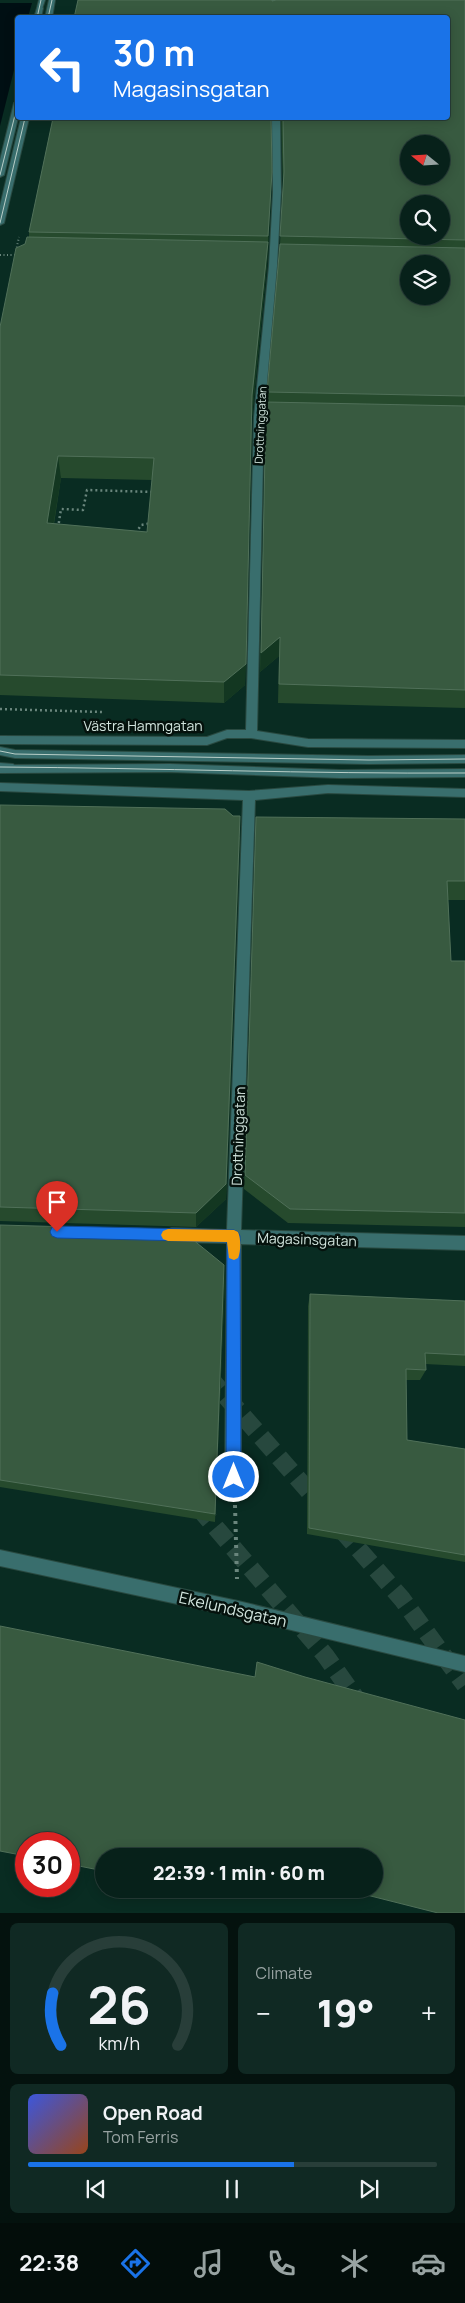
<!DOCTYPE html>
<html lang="en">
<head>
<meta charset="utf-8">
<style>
  body { margin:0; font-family:Manrope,sans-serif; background:#102923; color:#f1f3f6; height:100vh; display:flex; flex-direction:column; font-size:19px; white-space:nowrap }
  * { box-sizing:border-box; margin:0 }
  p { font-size:16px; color:#98a3a2 }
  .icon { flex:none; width:28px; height:28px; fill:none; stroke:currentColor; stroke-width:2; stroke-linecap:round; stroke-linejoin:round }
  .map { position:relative; height:1913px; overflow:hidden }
  .side { display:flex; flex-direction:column; gap:10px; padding:10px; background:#04120e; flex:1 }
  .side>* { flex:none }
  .hud { position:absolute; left:15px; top:15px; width:435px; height:105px; border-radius:5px; box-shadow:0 2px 12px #0003,0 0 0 1px #283e39; background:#1a73e8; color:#fff; overflow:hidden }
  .needle { width:32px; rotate:288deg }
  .controls { position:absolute; left:400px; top:135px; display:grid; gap:10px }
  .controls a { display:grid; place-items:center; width:50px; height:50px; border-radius:50%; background:#07211a; box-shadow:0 2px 12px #0003,0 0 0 1px #283e39; font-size:25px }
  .speed { position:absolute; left:15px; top:1832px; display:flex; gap:10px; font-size:25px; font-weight:700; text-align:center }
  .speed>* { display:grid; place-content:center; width:65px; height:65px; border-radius:50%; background:#07211a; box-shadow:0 2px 12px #0003,0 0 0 1px #283e39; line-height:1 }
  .speed .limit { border:8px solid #d22; background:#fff; color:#111 }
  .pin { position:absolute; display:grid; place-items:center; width:42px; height:42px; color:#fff; margin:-51px -21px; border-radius:50% 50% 50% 0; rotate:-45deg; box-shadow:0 0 5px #0007 }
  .pin .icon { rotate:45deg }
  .me { position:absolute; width:55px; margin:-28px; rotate:0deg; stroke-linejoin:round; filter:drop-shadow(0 0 4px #0008) }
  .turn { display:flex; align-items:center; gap:18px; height:105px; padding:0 15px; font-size:22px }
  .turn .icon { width:65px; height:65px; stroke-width:2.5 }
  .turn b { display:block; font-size:35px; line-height:42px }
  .big { font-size:38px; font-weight:800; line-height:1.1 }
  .side .card { flex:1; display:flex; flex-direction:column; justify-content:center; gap:8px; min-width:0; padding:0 18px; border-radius:8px; background:#102923 }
  .side .dial { align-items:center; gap:0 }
  .dial svg { height:130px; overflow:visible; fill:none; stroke:#283e39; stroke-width:7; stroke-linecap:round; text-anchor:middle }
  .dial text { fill:#f1f3f6; stroke:none }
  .song { display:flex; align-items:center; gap:15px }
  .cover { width:60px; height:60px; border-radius:8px; background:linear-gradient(135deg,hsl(230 70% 55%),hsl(20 70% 35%)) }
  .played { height:5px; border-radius:2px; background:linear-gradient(90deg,#1a73e8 65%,#283e39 65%) }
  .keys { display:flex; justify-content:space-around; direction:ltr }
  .heat { display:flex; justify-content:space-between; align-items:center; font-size:28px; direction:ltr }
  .side .tiles { flex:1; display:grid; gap:10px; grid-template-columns:1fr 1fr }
  .card:last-child { grid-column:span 2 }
  .trip { position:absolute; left:95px; top:1848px; width:288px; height:50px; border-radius:25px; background:#07211a; box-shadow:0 2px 12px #0003,0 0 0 1px #283e39; font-weight:800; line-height:50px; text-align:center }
  .tabs { display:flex; height:80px; justify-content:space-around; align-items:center; background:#030d0a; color:#98a3a2 }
  .tabs .icon { width:35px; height:35px }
  .tabs .current { color:#1a73e8 }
  .tabs b { font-size:22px; color:#f1f3f6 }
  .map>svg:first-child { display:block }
</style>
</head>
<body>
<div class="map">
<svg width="465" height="1913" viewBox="0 0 465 1913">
  <rect width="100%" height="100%" fill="#092c22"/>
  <path fill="#000f13" d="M0,3H32L28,17L18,18L17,58L0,126Z"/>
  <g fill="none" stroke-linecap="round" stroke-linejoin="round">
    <g stroke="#27483e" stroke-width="18" stroke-dasharray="18 9" stroke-linecap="butt">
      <path d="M208,1376L319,1503"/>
      <path d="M198,1507L325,1655L360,1704"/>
      <path d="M341,1529L402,1599L465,1685"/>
    </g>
    <defs>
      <g id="service">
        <path d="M39,0H45L42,9L37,8Z"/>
        <path d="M0,747L15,750L369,756L465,755V763L369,764L15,758L0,755Z"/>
        <path d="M170,764L340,770L465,769V777L340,778L170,772L0,773V765Z"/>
      </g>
      <g id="minor">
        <path d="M49,0H55L52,18H45Z"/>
        <rect x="272" y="0" width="6" height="18"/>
        <path d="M40,6L43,8L41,18H34L37,8Z"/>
        <path d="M18,101V118L4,175L0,177V160L14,103Z"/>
        <path d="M21,118H29L4,223L0,225V206Z"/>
        <path d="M272,118H280L281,192L277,266L264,417L257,731L308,739L465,740V748L308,747L251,738H227L207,745L0,744V736L207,737L227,730H246L254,417L269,266L273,192Z"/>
        <path d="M0,763L13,764L19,768L13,772L0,771Z"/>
        <path d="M0,783L249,791L328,785L465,789V797L328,793L255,800L241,1230L465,1236V1250L241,1244V1477L239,1483L233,1485L227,1483L225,1477L227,1243L172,1242L167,1240L165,1235L167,1230L172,1228L227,1230L243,800L0,791Z"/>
        <path d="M0,1550L238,1601L465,1656V1672L238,1617L0,1566Z"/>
      </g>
    </defs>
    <use href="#service" stroke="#294940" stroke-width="2"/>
    <use href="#minor" stroke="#294940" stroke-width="2"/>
    <g stroke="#6a867d" stroke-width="2" stroke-dasharray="1 2.5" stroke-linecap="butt">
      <path d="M16,251L19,237"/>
      <path d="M0,255H15"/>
    </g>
    <g stroke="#6a867d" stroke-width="2.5" stroke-dasharray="2 3" stroke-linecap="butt">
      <path d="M58,528L61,509L83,510L87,490L154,492"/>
      <path d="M136,533L141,525L152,523"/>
      <path d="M0,709L102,712"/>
    </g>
    <path stroke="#6a867d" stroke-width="4" stroke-dasharray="3 5" stroke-linecap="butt" d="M235,1505L237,1579"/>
    <use href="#service" fill="#396e6d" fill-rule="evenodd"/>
    <use href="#minor" fill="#396e6d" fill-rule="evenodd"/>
    <g stroke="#bacfc8" stroke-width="1">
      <path d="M37,18L41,0"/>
      <path d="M48,18L52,0"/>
      <path d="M0,175L18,103"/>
      <path d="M0,223L25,118"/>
      <path d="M0,751L15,754L369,760L465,759"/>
      <path d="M0,767C155,768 310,774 465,773"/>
    </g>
  </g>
  <g fill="#264a2d" fill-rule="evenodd">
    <path d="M465,0V708L278,703L279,656L260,672L267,392L280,244L283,186L281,118H448L272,1Z"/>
    <path d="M53,118H273H271V192L267,264L252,417L245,685L224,703L0,695V327L25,244L29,237V232ZM61,478L152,480L147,532L54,524Z"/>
    <path d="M0,805L240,837L226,1199L196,1227L0,1221Z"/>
    <path d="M256,817L465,819V900H448L451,961H465V1227L288,1223L244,1189Z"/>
    <path d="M0,1225L225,1278L215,1522L0,1487Z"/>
    <path d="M310,1294L465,1301V1366L425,1364L426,1370L420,1380H406L407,1440L465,1449V1562L307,1534L308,1306Z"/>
  </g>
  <g fill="#133721">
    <path d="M272,172L271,192L268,256V236Z"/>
    <path d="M268,242L267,264L252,417L245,685L224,703V682Z"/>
    <path d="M58,456L61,478L50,545L47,523Z"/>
    <path d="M280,637L279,656L260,672L261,653Z"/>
    <path d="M240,816L226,1199L196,1227V1213Z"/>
    <path d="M224,1265L225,1278L215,1522V1514Z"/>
  </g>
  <g fill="#385a40" stroke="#507059" fill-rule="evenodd">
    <path d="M78,0H272V1L276,0H465V240L280,236L284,172L283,118H448V18H74ZM409,144H441V176H409ZM409,204H441V236H409Z"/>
    <path d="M53,118H271L272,172L268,236L29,232Z"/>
    <path d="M27,237L268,242L252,395L246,664L224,682L0,675V327L16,248L25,244ZM58,456L154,458L147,532L47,523Z"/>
    <path d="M280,244L465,248V396L267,392ZM409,264H441V296H409Z"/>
    <path d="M266,402L465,406V690L279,684L280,637L261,653Z"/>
    <path d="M0,805L225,809L233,816H240L226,1184L196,1213L0,1207Z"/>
    <path d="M256,817L465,819V881H447L451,961H465V1213L290,1209L245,1175Z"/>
    <path d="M0,1225L181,1230L224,1265L215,1514L0,1480Z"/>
    <path d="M310,1294L465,1301V1355L425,1353L426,1370L406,1369L407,1440L465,1449V1555L309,1528Z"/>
    <path d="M0,1626L255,1677L257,1662L305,1677L465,1720V1913H438L343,1889H374V1856H104V1871L69,1864V1844H26V1856L0,1851Z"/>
    <path d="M194,1889H237L236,1897Z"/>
  </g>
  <path fill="#1a73e8" stroke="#114b97" d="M57,1226L234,1230L238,1232L240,1236L241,1477L239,1482L234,1484L228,1482L226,1477L227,1242L57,1238L52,1236L50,1232L52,1227Z"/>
  <path fill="#f59e0b" d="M168,1229L234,1230L238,1232C241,1239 241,1251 238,1258L234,1260L229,1258L227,1242L168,1241L163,1239L161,1235L163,1231Z"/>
  <g text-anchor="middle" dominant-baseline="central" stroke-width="5" stroke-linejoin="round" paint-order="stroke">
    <g font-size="11" fill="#d1e4dd" stroke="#05120d">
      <text transform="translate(260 425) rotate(-87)">Drottninggatan</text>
    </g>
    <g font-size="14" fill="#d1e4dd" stroke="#05120d">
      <text x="143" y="725">Västra Hamngatan</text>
      <text transform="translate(238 1136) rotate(-88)">Drottninggatan</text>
      <text transform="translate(307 1239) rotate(2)">Magasinsgatan</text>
    </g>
    <g font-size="16" fill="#d1e4dd" stroke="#05120d">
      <text transform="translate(233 1609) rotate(13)">Ekelundsgatan</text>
    </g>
  </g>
</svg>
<div class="controls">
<a><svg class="needle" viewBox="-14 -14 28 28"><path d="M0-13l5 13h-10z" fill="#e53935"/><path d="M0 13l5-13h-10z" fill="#98a3a2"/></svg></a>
<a><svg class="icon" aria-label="search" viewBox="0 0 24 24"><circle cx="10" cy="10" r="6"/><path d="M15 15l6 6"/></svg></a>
<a><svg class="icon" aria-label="layers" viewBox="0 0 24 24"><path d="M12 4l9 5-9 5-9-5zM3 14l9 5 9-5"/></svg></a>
</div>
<div class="speed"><div class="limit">30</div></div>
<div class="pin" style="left:57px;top:1232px;background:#d93025"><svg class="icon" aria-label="arrive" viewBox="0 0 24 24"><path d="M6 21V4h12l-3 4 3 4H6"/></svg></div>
<svg class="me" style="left:234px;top:1477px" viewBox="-20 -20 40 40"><circle r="17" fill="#1a73e8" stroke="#fff" stroke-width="3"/><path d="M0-11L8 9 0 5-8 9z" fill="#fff"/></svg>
<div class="trip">22:39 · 1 min · 60 m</div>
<div class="hud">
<div class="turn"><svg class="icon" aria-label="left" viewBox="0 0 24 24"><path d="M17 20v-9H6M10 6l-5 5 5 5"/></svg><div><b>30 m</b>Magasinsgatan</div></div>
</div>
</div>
<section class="side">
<div class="tiles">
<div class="card dial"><svg viewBox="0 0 100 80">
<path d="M14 69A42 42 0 1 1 86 69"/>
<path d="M14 69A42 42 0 0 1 9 37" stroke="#1a73e8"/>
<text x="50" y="56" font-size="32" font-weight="700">26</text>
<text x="50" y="72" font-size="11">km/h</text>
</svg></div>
<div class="card"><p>Climate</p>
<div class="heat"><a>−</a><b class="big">19°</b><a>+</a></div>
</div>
<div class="card">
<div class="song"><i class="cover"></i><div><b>Open Road</b><p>Tom Ferris</p></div></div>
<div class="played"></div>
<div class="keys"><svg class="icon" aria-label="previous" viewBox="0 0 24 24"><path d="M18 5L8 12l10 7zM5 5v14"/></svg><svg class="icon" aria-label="pause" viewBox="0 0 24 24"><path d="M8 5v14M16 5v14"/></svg><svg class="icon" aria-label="next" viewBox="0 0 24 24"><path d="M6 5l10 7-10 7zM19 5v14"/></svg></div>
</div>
</div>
</section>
<nav class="tabs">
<b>22:38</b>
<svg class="icon current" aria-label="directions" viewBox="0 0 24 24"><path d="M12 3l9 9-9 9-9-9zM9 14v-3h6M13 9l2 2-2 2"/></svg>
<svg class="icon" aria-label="music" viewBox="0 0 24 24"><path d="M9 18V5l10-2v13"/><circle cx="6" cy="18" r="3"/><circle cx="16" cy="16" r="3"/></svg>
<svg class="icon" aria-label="phone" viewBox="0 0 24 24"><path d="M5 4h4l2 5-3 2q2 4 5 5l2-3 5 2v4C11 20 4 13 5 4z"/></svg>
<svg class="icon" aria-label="climate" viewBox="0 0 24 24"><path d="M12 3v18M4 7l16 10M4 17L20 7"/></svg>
<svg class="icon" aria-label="car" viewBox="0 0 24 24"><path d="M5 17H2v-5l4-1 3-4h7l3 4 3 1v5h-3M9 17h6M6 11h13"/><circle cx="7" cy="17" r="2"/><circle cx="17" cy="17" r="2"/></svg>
</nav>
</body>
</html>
